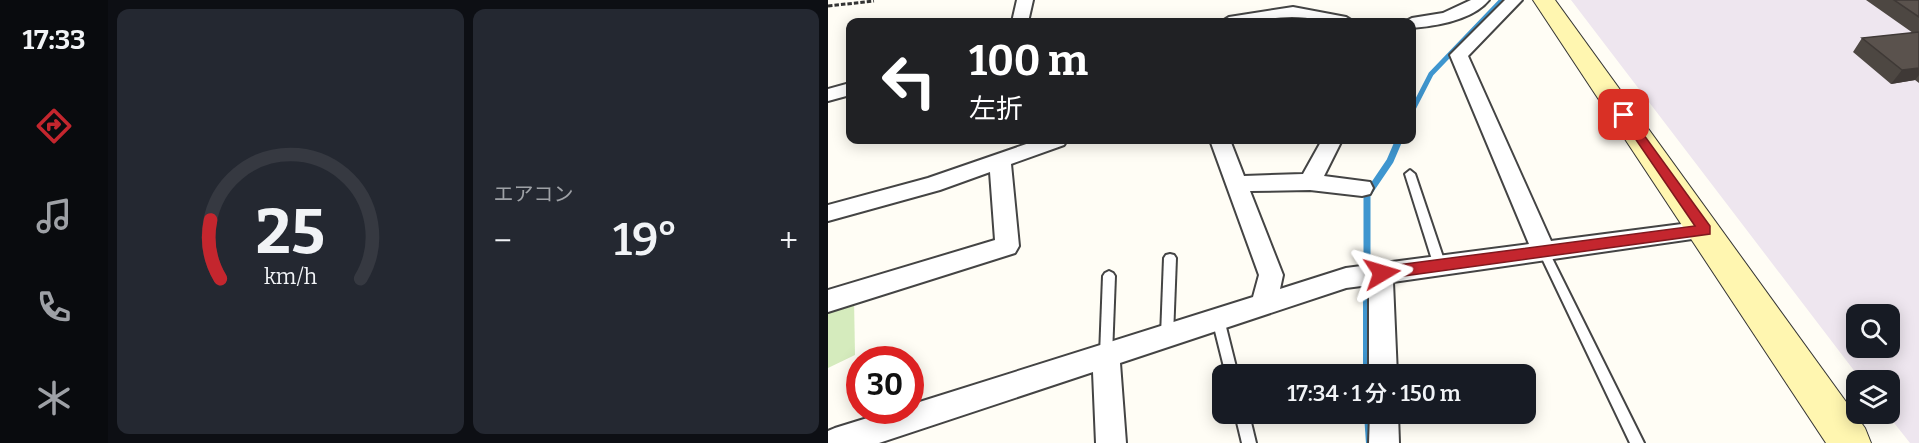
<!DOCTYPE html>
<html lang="ja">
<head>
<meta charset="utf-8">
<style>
  body { margin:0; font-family:Bitter,"Noto Sans JP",serif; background:#242831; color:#f1f3f6; height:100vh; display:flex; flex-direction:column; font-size:22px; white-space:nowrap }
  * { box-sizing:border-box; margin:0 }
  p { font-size:20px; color:#9ea1a6 }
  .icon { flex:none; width:33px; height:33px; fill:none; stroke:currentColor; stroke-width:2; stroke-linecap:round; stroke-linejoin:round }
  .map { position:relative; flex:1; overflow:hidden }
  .side { display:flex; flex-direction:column; gap:9px; padding:9px; background:#0d0f14; width:720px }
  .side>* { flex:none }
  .banner { position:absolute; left:18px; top:18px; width:570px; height:126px; border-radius:12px; box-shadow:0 3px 15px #0003; background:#202124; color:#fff; overflow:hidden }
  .tools { position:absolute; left:1018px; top:304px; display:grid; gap:12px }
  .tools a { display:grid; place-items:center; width:54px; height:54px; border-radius:12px; background:#171b24; box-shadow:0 3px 15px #0003; font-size:30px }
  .speed { position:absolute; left:18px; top:346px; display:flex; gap:12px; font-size:30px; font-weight:700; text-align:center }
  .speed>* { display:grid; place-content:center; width:78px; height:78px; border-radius:50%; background:#171b24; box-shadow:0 3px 15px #0003; line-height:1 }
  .speed .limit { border:9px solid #d22; background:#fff; color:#111 }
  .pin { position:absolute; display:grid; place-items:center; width:51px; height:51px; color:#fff; margin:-26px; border-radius:12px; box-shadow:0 3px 9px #0006 }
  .me { position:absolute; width:66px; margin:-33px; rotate:83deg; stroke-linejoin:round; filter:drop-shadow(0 0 4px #0008) }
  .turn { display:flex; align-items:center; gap:21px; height:126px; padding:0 24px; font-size:27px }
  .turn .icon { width:78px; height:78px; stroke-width:2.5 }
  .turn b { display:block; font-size:42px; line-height:51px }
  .big { font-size:45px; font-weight:600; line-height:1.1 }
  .side .card { flex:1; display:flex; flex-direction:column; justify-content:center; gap:9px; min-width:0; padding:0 21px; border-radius:12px; background:#242831 }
  .side .dial { align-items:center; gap:0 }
  .dial svg { height:156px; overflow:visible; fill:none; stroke:#363941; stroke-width:7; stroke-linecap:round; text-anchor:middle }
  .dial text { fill:#f1f3f6; stroke:none }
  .heat { display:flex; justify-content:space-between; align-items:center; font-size:33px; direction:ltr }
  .side .tiles { flex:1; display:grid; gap:9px; grid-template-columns:repeat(2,1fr) }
  .trip { position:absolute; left:384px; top:364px; width:324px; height:60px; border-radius:12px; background:#171b24; box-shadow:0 3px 15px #0003; font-weight:600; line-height:60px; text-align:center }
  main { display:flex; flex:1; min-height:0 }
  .dock { display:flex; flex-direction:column; width:108px; justify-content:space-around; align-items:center; background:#090b0e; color:#9ea1a6 }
  .dock .icon { width:42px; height:42px }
  .dock .current { color:#c4262e }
  .dock b { font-size:27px; color:#f1f3f6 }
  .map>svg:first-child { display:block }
</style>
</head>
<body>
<main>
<nav class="dock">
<b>17:33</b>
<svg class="icon current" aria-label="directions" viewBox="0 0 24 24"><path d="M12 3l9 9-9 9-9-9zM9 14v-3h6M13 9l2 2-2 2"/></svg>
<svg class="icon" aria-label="music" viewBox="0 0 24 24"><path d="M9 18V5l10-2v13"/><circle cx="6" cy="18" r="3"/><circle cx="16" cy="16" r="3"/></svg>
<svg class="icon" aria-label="phone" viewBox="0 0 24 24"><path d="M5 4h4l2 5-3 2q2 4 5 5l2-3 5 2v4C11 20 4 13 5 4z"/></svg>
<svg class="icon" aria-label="climate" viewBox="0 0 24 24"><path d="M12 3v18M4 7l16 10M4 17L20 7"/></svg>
</nav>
<section class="side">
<div class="tiles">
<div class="card dial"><svg viewBox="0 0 100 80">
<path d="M14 69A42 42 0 1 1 86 69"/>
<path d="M14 69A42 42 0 0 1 9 39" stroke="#c4262e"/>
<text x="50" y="56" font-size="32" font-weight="700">25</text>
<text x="50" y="72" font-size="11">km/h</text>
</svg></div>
<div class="card"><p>エアコン</p>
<div class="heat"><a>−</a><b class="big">19°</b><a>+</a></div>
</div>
</div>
</section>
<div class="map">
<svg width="1091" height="443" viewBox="0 0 1091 443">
  <rect width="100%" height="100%" fill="#fffdf5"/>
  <path fill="#eee6ef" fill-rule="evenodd" d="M743,0H1091V443H1082L1059,414H1062V381H1034ZM1029,315H1062V348H1029Z"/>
  <path fill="#d5ebbd" d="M26,298L27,355L0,368V306Z"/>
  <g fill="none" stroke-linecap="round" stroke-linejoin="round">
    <path stroke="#3f96cf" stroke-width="5" d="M584,111L603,74L674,0"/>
    <path stroke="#3f96cf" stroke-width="7" d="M539,263V195L562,161L571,140"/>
    <g stroke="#3f96cf" stroke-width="8">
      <path d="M539,262V375"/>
      <path d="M540,414L542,443"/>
    </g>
    <defs>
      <g id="lane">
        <path d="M582,170L587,174L618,266L616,269L612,271L608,269L606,266L577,174Z"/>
        <path d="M716,248L720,249L721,252L816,443H802L711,252L712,249Z"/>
        <path d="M342,254L346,255L348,258L345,336L343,340L339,341L335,340L333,336L336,258L338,255Z"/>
        <path d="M281,271L285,273L287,276L284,355L282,359L278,361L274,359L272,355L275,276L277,273Z"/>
        <path d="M390,314L394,315L396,319L410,375H398L384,319L386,315Z"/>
        <path d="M407,414H421L428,443H414Z"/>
      </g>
      <g id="street">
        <path d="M189,0H205L200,22H184Z"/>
        <path d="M643,0H661C645,20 608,26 584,28V22H576L584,18L615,13Z"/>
        <path d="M677,0H694L640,56L723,241L877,221L885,224L888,230L885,236L565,282L569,375H541V285L518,288L292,363L298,443H268L265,372L51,443H0V431L7,428L62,411H82V405L425,297L431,275L382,140H402L416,176L475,174L494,140H514L496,176L542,182L545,188L542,194L534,196L482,190L422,191L455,275L452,289L518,268L701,244L622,55Z"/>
        <path d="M465,7L518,17L526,22C504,24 485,17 464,17C440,17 417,25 393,22L401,17Z"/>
        <path d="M22,83V95L0,101V89Z"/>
        <path d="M210,140H239L236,145L183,164L191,246L187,253L0,312V290L167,240L162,172L112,190L0,221V205L100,178Z"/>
        <path d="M542,414H570L571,443H541Z"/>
      </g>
      <path id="secondary" d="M705,0H727L1037,428L1043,443H998Z"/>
    </defs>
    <use href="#lane" stroke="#444" stroke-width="4"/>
    <use href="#street" stroke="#444" stroke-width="4"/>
    <use href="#secondary" stroke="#333" stroke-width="2"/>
    <path stroke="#333" stroke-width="3" stroke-dasharray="4.5 2" stroke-linecap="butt" d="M0,6L46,1"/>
    <use href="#lane" fill="#fff" fill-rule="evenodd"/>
    <use href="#street" fill="#fff" fill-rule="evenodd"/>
    <use href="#secondary" fill="#fff6b0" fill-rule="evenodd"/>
  </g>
  <path fill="#4d4742" d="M1038,0H1091V83L1087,80L1063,84L1025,52L1034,38L1085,33Z"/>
  <path fill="#3f3936" d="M1091,68V75L1087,80L1063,84L1074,70Z"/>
  <g fill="#5a524d" stroke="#3f3936" stroke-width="1.5">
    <path d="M1066,0H1091V17Z"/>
    <path d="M1091,32V68L1074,70L1034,38Z"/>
  </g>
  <path fill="#c4262e" stroke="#7f191e" stroke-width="1.5" d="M796,111L800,113L882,226V234L554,279L548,278L546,273L548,269L554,267L867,226L791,115Z"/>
</svg>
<div class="tools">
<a><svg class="icon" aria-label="search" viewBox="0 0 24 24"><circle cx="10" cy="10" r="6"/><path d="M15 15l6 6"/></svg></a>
<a><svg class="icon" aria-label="layers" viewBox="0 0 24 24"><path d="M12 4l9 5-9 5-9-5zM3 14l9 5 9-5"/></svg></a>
</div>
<div class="speed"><div class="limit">30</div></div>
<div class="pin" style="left:796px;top:115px;background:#d93025"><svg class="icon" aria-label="arrive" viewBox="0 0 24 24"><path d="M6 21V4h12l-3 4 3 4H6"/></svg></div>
<svg class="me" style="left:554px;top:273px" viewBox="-20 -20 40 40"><path d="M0-17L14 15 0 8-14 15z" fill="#c4262e" stroke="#fff" stroke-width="4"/></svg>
<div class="trip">17:34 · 1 分 · 150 m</div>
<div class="banner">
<div class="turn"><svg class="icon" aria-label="left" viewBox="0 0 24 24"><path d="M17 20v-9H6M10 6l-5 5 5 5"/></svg><div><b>100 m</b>左折</div></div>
</div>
</div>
</main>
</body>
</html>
